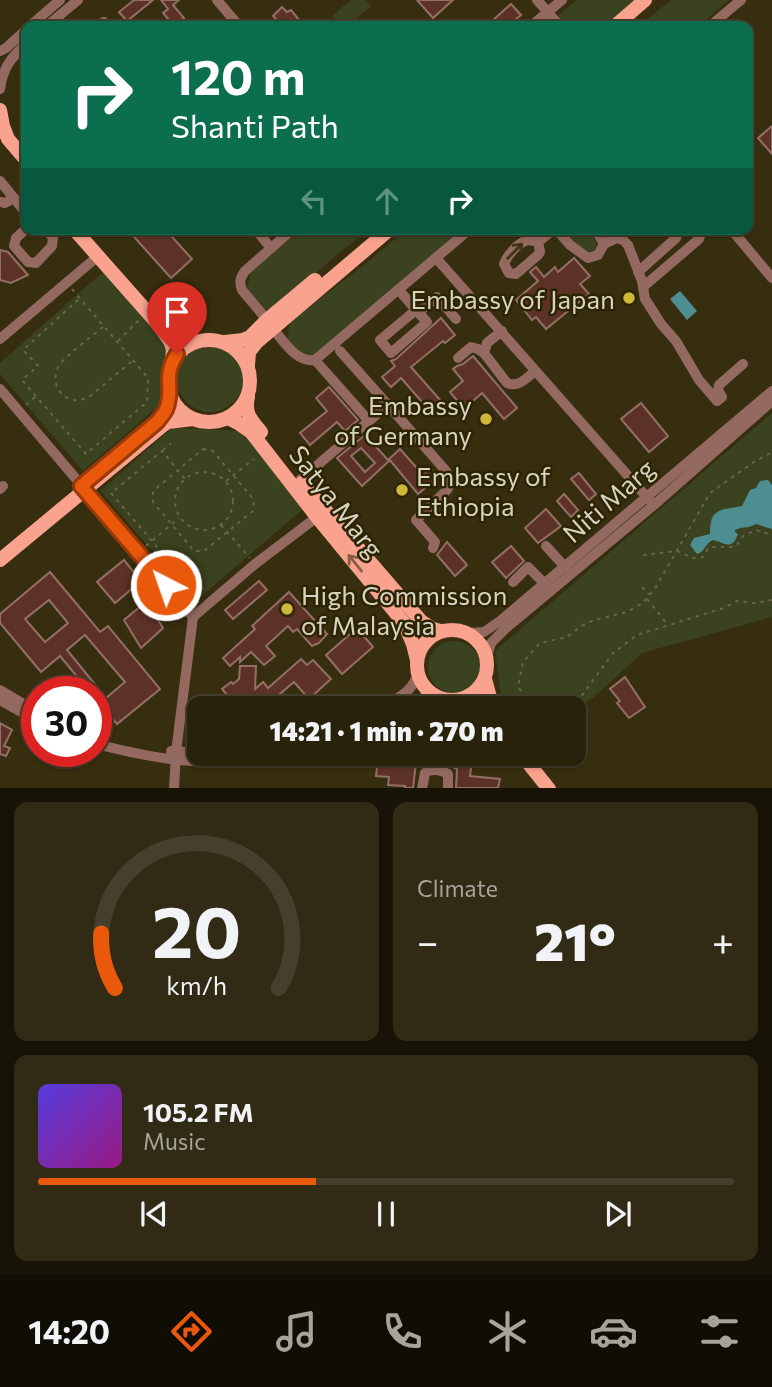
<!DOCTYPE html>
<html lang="en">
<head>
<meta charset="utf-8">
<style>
  body { margin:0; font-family:Commissioner,sans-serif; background:#312a14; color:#f1f3f6; height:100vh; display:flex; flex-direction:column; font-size:26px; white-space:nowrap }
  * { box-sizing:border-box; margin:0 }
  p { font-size:23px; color:#a5a49d }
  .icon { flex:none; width:38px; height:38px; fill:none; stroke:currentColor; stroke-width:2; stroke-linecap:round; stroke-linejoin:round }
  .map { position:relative; height:788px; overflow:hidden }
  .sheet { display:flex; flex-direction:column; gap:14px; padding:14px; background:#171306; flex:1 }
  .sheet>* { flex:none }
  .top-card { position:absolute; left:21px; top:21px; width:732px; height:214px; border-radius:14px; box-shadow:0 2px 5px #0004,0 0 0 2px #453f2c; background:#0b6e4f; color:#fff; overflow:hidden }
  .speed { position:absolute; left:21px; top:676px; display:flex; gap:14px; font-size:35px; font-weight:700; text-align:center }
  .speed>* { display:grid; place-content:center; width:91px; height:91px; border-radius:50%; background:#29220b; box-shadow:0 2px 5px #0004,0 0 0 2px #453f2c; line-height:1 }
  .speed .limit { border:10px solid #d22; background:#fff; color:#111 }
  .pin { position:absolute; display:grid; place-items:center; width:60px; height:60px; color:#fff; margin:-72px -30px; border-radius:50% 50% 50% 0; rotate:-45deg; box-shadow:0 0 7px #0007 }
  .pin .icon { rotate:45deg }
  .me { position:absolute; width:77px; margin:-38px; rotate:319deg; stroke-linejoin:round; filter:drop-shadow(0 0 5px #0008) }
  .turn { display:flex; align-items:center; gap:24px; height:147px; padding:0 35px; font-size:32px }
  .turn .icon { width:91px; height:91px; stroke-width:2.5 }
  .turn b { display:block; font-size:49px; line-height:60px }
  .lanes { display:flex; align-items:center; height:66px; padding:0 35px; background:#0003; justify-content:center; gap:35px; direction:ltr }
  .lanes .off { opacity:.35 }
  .big { font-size:52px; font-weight:800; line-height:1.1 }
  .sheet .tile { flex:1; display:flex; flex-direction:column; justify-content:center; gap:10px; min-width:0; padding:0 24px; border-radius:14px; background:#312a14 }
  .sheet .dial { align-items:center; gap:0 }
  .dial svg { height:182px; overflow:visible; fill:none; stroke:#453f2c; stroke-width:7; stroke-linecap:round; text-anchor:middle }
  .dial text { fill:#f1f3f6; stroke:none }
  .song { display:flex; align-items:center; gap:21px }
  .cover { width:84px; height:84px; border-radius:10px; background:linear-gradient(135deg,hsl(250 70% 55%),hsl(310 70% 35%)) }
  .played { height:7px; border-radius:4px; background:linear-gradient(90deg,#ea580c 40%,#453f2c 40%) }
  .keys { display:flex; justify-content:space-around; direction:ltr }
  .heat { display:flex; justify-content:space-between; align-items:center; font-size:38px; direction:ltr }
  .sheet .tiles { flex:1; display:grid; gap:14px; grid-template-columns:1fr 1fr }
  .tile:last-child { grid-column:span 2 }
  .trip { position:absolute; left:187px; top:696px; width:399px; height:70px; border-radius:14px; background:#29220b; box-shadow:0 2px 5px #0004,0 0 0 2px #453f2c; font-weight:800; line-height:70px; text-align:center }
  .menu { display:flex; height:112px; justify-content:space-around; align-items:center; background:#100e04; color:#a5a49d }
  .menu .icon { width:49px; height:49px }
  .menu .active { color:#ea580c }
  .menu b { font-size:32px; color:#f1f3f6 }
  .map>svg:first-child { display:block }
</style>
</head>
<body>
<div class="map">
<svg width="772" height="789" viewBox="0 0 772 789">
  <rect width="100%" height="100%" fill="#372e0f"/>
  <g fill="#3b421f">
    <path d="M351,0H366L371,6L347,26H340L332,16Z"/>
    <path d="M577,0H639L608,26H566L558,15Z"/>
    <path d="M671,0H729L699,26H639Z"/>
    <path d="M302,229H369L332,259L274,310L262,309L247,288L251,272Z"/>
    <path d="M407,229H463L313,358L305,357L287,342L289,326L291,321L369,261Z"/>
    <path d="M561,229H587C596,240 603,248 587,255Z"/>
    <path d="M104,271L167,344L161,404L83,471L0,374V363Z"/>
    <circle cx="210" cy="379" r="33"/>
    <path d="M772,413V617L642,653L593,698L574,709H507L502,703L495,651Z"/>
    <path d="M172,428L243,431L302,510L196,601L100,491Z"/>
    <circle cx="454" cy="667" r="26"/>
  </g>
  <g fill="#4d8e92">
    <path d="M680,291L697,311L687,320L670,299Z"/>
    <path d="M768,480L772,485V529L756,524L749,527L740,528L735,530V532L738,534C732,551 725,543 713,540C705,543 705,552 697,554L690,545L694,538L710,534C710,530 710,526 711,522C713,507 731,509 742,506L750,490L756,488L760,481Z"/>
  </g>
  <g fill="#5d3226" stroke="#936f65" stroke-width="2" fill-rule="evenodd">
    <path d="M134,0H153L127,21L119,12Z"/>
    <path d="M161,0H179L173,5L184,18L174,26L163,13L168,9Z"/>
    <path d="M417,0H453L433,18Z"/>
    <path d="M511,4L521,15L508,26H499L493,20Z"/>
    <path d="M282,7L287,12L291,10L304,26H283L273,16Z"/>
    <path d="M772,126V154L758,138Z"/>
    <path d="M127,229H165L192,259L171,278Z"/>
    <path d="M0,250L8,252L28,275L11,283L0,280Z"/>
    <path d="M574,258L590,276L580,284L589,294L546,329L536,317L532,320L516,300L538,281L530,272L536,267L544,277L555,267L558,272Z"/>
    <path d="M441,318L455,335L445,343L443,341L411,367L441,401L430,411L401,378L391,387L382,377L395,366L391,361L396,359Z"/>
    <path d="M473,356L517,408L504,419L482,393L464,409L450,392L463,381L453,369L457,366L463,364Z"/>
    <path d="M329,387L358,420L345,431L337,422L310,445L300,433L327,411L316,398Z"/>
    <path d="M641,403L668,436L649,452L621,419Z"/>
    <path d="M365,435L389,461L362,486L337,458ZM361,448L375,463L365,472L351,456Z"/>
    <path d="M400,449L423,475L430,469L438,477L418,494L389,459Z"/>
    <path d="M579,473L596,494L589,500L571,479Z"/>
    <path d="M564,494L578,510L571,517L557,501Z"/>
    <path d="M546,509L561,526L538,543L525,528Z"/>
    <path d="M447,542L467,565L455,576L437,555Z"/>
    <path d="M511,546L524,561L506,578L492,562Z"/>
    <path d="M124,560L141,581L115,603L97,582Z"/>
    <path d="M50,572L100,632L108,626L160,689L117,724L96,699V691H89L60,656L41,672L0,623V614ZM49,600L68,623L45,642L25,619ZM85,635L125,682L106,698L67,650Z"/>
    <path d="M259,581L267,590L233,619L225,610Z"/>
    <path d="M289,592L327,634L319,643L312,646L297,629L293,632L288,626L266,646L275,656L264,665L251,652L240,662V657L230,666L223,658L255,629L252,626Z"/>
    <path d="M147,601L163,628L141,648L124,620Z"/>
    <path d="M357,628L373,647L342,674L326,655Z"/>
    <path d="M301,659L307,665L313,660L331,679L309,699L294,682L267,705L263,700L252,709H239L222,689L231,682L233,684L239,679L240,666H256L255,689L263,682L268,688Z"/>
    <path d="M625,677L645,707L629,718L617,703L620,701L610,689Z"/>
    <path d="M0,723L12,730L4,746L10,748L6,756L0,754Z"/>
    <path d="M449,755H456V758L472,760L470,776L500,779L498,788H456L457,769L448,765Z"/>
    <path d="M372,759L416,763L413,788H405V786L388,785L389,777L376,776L377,767H372Z"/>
  </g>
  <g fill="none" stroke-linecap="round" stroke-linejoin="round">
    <g stroke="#6b6349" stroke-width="2" stroke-dasharray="3.5 5" stroke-linecap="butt">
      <path d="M72,289C97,319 123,348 148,378L147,402L86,454L22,380L38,366L23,350L80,298"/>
      <path d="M103,327C91,337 69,353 60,364C53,374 54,387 63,395C71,402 80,401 89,397L132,361"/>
      <path d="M118,341L139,320"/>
      <path d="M26,405L35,397"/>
      <path d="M203,449L212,450L254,500L253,511L204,551H194L153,502V491Z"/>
      <path d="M163,450L171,443"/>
      <circle cx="204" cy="501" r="29"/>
      <path d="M226,481L254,459"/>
      <path d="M221,525L250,558"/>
      <path d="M146,546L179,518"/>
      <path d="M163,554L111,493L162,451L185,479"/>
      <path d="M643,555L677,551L693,558L703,557L709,547H733L740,542L743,536L756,530L772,535"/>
      <path d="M642,587L649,594"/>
      <path d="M647,599L668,625"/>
      <path d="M538,709L528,703L518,686L523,662L540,643L567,637L581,626L594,620L627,612L643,603L656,587L710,493L754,462L772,452"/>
      <path d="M560,709L580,698L613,653L637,635L724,608L737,601L755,603L772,600"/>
    </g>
    <g stroke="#946a60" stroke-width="10">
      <path d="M217,0L239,26"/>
      <path d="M537,0L560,26"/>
      <path d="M30,26L60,0"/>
      <path d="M47,26L78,0"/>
      <path d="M99,26L104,22"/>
      <path d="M531,26L562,0"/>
      <path d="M710,26L741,0"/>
      <path d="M0,51L6,48L26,30"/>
      <path d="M0,89C3,67 11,58 26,44"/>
      <path d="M0,181L26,213"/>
      <path d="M0,202L5,203L14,198"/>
      <path d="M26,229L16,238L14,246L28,262L36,263L52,246L53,238L46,229"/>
      <path d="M255,229L271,248"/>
      <path d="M556,229L570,245L588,258L598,255L604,244L595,229"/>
      <path d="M731,229L772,278"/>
      <path d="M538,242L540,252L538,255L516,274L509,273L504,264C507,256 517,244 525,241C530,239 533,241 538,242L554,229"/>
      <path d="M604,244L617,238L623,240L628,245L642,281L645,299L649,305L661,324L676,341L699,380L717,401L722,397L718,390L719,385L743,364"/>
      <path d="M436,258L652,503"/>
      <path d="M638,272L676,238L677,235L672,229"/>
      <path d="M643,287L699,239L700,236L698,229"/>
      <path d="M399,290L416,310L380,340L391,353L427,322L416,310"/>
      <path d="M419,312L437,297L456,319"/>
      <path d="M267,320L242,290C239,282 240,278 245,271L293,229"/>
      <path d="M273,329C284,341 296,363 315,360L470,229"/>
      <path d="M502,331L487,343L484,353L507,383C518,388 527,378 535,371"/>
      <path d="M0,339L97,257"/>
      <path d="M458,358L471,347L478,349L484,353"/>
      <path d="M315,360L369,421L388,405L340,351"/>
      <path d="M0,389L193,617"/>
      <path d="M388,405L446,471C449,478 452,483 447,490L416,520L435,542L433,548"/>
      <path d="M300,480L369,421"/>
      <path d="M0,489L3,486"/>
      <path d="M546,546L565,567"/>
      <path d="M513,582L528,567L545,584"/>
      <path d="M468,633L484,632L500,621L772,391"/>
      <path d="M487,656L491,643L505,629L654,505L772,401"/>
      <path d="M0,690L37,712"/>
      <path d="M0,700L37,721"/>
      <path d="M379,709C396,699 414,692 418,672"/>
      <path d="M396,709L414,700L435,696"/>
      <path d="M447,709L448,700"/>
      <path d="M96,744C140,755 187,765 233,761C245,760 258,756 271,754"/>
      <path d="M171,751L200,753"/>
      <path d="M439,770L441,754"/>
      <path d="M174,789L176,752L193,617L255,564L317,517"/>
      <path d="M422,789L425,773C431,768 442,770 448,774V789"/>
    </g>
    <g stroke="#f9a38e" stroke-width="14">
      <path d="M615,26L645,0"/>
      <path d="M0,110L3,126L8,139L26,160"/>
      <path d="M74,229L157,323L170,341L173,349L172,361"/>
      <circle cx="209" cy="381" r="41"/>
      <path d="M225,342L243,340L250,337L267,320L315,280"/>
      <path d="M248,365L249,352L257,342L390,229"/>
      <path d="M248,397C244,413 251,420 261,432"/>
      <path d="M228,418L238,423L251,432L317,517L404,623L413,644L417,660"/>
      <path d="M302,483L421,621L433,629L440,631"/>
      <path d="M0,560L162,426L168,422L193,419"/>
      <circle cx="452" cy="665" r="35"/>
      <path d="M485,679L490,697L495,709"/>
      <path d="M461,699L482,709"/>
      <path d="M521,754L549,789"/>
    </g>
  </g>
  <defs><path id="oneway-shaft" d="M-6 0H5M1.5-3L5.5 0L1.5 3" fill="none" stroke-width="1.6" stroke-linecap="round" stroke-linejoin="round" transform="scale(1.75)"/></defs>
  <use stroke="#423216" href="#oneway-shaft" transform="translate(515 251) rotate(-45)"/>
  <use stroke="#895d42" href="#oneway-shaft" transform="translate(355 563) rotate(-129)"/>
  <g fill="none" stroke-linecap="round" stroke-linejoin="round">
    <defs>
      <path id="route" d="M166,585L81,486L157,422C161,417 165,413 167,407C174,386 162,377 177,354"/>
    </defs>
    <use href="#route" stroke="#983908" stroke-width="18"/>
    <use href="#route" stroke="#ea580c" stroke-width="12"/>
  </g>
  <g fill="#cfb837" stroke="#2d2404" stroke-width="2.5">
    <circle cx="629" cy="298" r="7"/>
    <circle cx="486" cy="419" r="7"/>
    <circle cx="402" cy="490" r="7"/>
    <circle cx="287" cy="609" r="7"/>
  </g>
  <g text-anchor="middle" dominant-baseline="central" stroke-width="5" stroke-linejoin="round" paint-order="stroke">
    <g font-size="26" fill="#d8d3c1" stroke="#2d2404" text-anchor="end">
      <text x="615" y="298">Embassy of Japan</text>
      <text x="472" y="404">Embassy<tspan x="472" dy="30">of Germany</tspan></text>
      <text x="416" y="475" text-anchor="start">Embassy of<tspan x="416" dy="30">Ethiopia</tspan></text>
      <text x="301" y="594" text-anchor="start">High Commission<tspan x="301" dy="30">of Malaysia</tspan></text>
    </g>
    <g font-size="26" fill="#d8d3c1" stroke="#2d2404">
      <text transform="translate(608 500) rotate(-41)">Niti Marg</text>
      <text transform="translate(337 501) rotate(52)">Satya Marg</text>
    </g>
  </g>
</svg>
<div class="speed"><div class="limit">30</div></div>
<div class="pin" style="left:177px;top:354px;background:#d93025"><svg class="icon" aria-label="arrive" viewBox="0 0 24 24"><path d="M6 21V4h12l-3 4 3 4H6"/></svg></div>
<svg class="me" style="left:166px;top:585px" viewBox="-20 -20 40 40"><circle r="17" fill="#ea580c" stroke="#fff" stroke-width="3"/><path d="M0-11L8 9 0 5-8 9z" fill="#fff"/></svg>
<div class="trip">14:21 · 1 min · 270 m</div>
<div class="top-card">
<div class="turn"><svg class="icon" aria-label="right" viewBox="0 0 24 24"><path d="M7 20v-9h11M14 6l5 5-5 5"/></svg><div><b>120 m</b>Shanti Path</div></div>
<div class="lanes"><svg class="icon off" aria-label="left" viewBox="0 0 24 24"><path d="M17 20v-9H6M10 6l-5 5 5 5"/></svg><svg class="icon off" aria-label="ahead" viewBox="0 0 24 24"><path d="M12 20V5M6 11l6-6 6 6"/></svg><svg class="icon" aria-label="right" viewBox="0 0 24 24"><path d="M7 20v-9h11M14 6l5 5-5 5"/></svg></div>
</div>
</div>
<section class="sheet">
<div class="tiles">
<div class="tile dial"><svg viewBox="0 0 100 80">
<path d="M14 69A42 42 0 1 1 86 69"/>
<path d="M14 69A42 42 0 0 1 8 45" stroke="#ea580c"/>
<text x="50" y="56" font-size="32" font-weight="700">20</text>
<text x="50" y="72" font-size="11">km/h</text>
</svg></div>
<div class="tile"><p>Climate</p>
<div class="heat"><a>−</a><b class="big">21°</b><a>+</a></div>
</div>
<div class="tile">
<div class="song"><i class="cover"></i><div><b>105.2 FM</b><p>Music</p></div></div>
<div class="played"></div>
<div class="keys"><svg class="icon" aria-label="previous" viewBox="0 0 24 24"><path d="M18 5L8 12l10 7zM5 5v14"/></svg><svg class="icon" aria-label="pause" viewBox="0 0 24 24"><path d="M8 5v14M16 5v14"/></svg><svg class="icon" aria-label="next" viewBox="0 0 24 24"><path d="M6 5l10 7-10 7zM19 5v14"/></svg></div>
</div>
</div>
</section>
<nav class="menu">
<b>14:20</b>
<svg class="icon active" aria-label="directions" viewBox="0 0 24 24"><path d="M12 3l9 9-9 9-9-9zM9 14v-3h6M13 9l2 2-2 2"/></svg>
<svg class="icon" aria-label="music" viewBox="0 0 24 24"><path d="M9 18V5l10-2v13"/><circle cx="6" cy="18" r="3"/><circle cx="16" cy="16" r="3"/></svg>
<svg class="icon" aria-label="phone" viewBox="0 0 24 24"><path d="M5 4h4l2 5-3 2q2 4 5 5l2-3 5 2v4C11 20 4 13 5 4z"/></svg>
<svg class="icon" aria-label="climate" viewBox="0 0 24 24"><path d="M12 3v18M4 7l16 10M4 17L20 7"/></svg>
<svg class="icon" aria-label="car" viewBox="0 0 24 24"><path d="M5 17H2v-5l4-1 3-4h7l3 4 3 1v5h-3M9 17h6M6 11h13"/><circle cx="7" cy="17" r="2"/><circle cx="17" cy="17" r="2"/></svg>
<svg class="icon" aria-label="filters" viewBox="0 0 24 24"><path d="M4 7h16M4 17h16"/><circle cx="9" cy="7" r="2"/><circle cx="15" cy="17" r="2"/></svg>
</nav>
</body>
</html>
